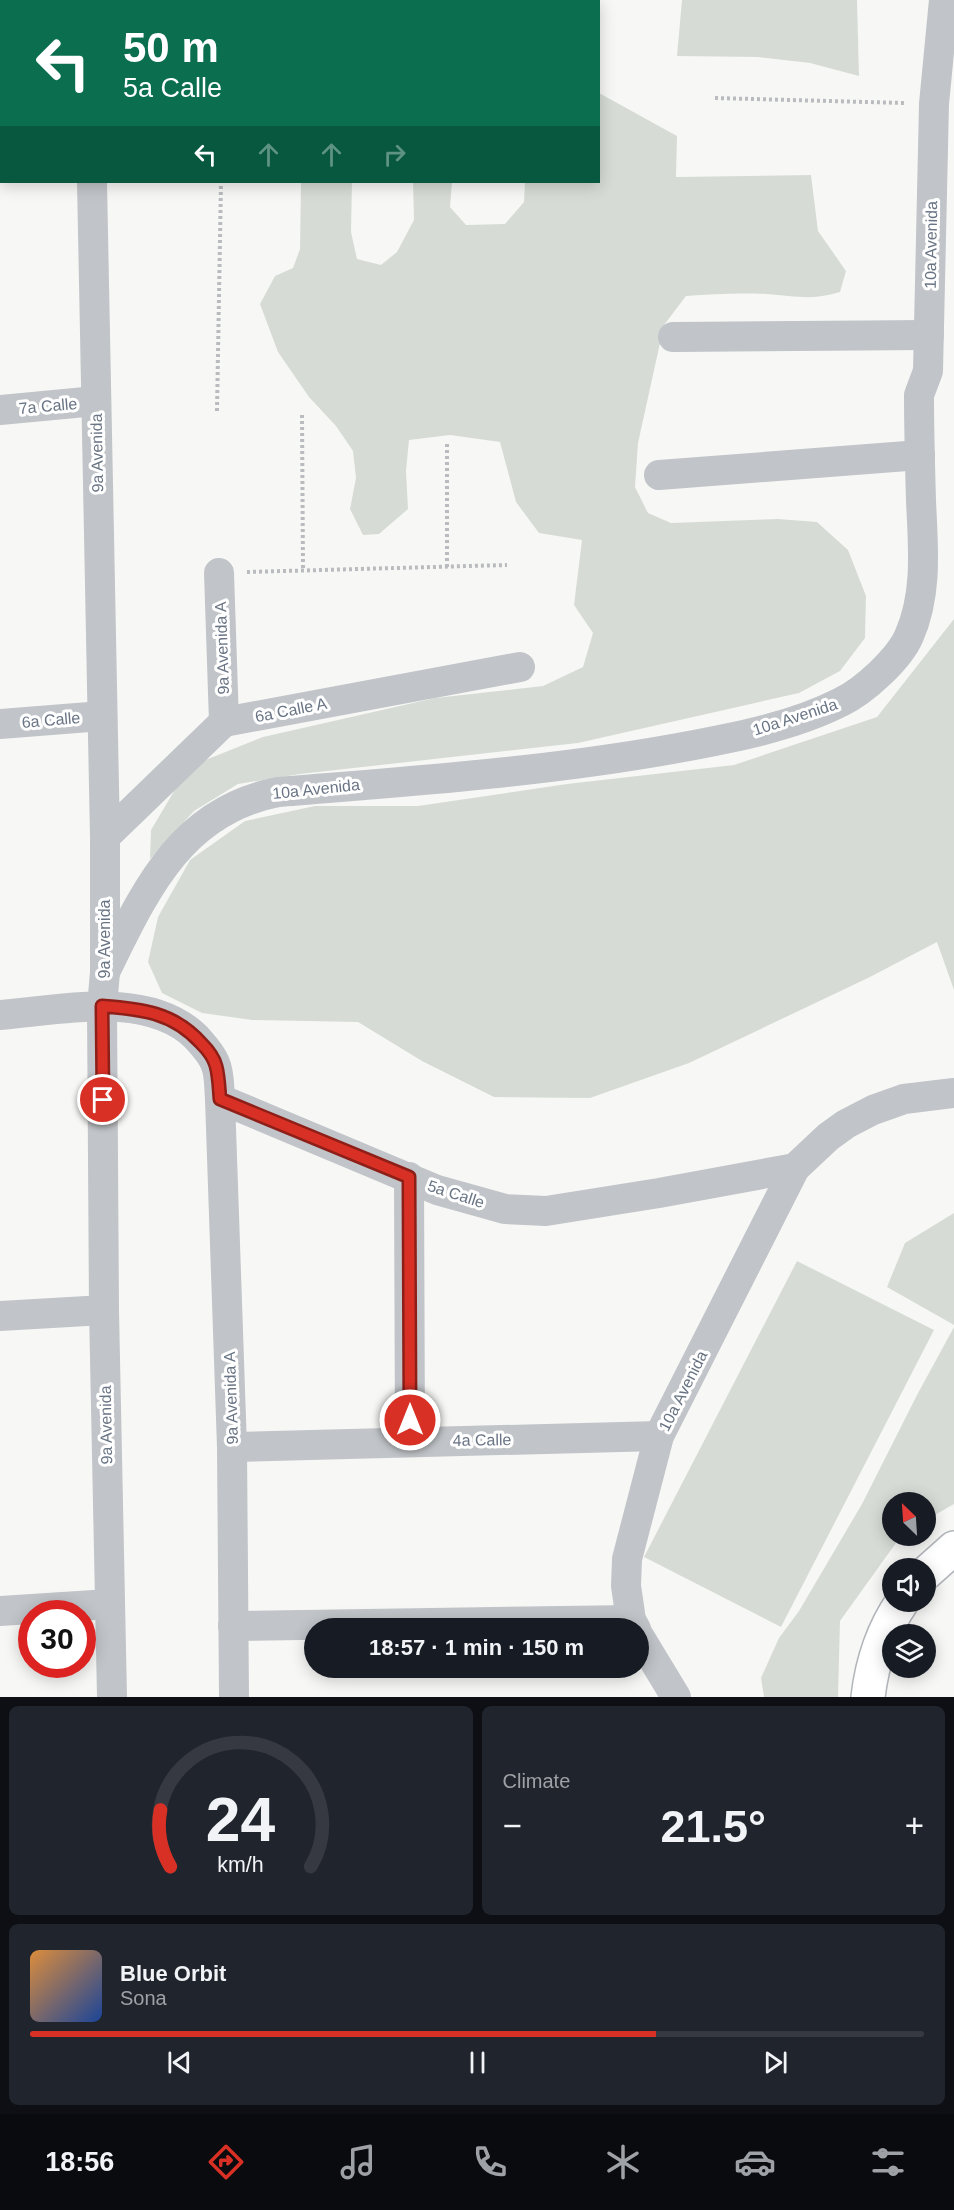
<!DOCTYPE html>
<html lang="en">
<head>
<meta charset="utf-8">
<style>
  body { margin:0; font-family:Arial,sans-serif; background:#20242c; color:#f1f3f6; height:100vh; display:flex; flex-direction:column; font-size:22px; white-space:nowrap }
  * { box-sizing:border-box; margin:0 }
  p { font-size:20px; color:#9ea1a6 }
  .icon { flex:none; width:33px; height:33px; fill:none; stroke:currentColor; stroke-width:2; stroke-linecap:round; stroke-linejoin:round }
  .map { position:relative; height:1697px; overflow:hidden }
  .details { display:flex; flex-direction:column; gap:9px; padding:9px; background:#0d0f14; flex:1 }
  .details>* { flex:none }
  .hud { position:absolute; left:0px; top:0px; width:600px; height:183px; box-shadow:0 3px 15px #0003; background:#0b6e4f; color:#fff; overflow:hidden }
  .needle { width:39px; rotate:335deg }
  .tools { position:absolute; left:882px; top:1492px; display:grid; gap:12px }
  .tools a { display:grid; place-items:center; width:54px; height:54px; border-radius:50%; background:#171b24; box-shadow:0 3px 15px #0003; font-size:30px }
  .speed { position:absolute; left:18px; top:1600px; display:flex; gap:12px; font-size:30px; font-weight:700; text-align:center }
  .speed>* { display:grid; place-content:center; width:78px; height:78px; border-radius:50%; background:#171b24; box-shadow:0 3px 15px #0003; line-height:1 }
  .speed .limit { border:9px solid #d22; background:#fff; color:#111 }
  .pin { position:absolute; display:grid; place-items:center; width:51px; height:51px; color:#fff; margin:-26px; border:3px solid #fff; border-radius:50%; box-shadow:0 2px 6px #0007 }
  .me { position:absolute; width:66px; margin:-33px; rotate:0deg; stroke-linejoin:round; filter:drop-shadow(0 0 4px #0008) }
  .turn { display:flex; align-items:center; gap:21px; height:126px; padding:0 24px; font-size:27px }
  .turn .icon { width:78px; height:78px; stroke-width:2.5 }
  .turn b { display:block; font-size:42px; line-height:51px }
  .lanes { display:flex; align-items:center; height:57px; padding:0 24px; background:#0003; justify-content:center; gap:30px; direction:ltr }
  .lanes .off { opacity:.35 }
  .big { font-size:45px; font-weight:700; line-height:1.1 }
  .details .card { flex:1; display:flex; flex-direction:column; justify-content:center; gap:9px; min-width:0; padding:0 21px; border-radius:9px; background:#20242c }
  .details .dial { align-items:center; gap:0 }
  .dial svg { height:156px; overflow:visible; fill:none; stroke:#363941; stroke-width:7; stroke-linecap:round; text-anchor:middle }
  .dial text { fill:#f1f3f6; stroke:none }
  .song { display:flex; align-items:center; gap:18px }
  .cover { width:72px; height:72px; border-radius:9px; background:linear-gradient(135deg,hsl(30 70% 55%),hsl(220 70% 35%)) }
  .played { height:6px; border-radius:3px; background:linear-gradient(90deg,#d93025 70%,#363941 70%) }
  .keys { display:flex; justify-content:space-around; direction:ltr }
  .heat { display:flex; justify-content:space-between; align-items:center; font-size:33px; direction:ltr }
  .details .tiles { flex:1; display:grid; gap:9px; grid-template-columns:1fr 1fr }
  .card:last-child { grid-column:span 2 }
  .trip { position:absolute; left:304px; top:1618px; width:345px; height:60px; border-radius:30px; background:#171b24; box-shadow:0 3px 15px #0003; font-weight:700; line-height:60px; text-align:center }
  .tabs { display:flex; height:96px; justify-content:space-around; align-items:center; background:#090b0e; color:#9ea1a6 }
  .tabs .icon { width:42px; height:42px }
  .tabs .selected { color:#d93025 }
  .tabs b { font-size:27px; color:#f1f3f6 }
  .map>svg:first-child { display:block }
</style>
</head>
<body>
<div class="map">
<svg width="954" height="1697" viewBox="0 0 954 1697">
  <rect width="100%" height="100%" fill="#f7f8f5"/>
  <g fill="#d6dcd5">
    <path d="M682,0H857L859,76L810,63L758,57L677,56Z"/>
    <path d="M599,93L677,136L676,177L811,175L818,231L846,271L840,292C810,301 796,296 766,294C739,293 713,294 686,296L664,325L638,443L635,487L648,513L671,523L778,519L817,522L848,550L866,596L865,638L840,671L799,693L578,743L300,774L238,784L194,811L150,859L151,830L173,793L193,765L263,737L435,698L543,686L583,667L593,633L574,605L582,540L539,533L516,502L500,442L450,435L409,440L406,471L408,509L379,534L363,535L350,509L356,478L353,451L336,426L309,397L278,352L260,304L275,276L293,268L300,249L301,182H352L351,232L357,259L381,265L397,252L414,220L413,182H452L450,207L466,225L505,224L524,202L525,182H598Z"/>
    <path d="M954,619V990L937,942L868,978L689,1063L590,1098L494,1097L422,1061L358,1022L252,1020L202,1013L162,993L148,962L158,917L190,860L245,821L315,806H418L567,784L734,765L877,717Z"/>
    <path d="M954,1213V1325L887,1287L905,1243Z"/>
    <path d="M797,1261L934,1330L781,1627L644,1557Z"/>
    <path d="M954,1327V1504L926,1520V1503H892V1536H901L840,1621L838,1697H764L761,1678L779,1638L799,1611L862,1504L917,1395Z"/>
  </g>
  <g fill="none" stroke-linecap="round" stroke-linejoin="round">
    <defs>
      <g id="major">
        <path d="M926,1573L954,1548"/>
        <path d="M868,1697C872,1663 882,1631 902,1602"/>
      </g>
    </defs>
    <use href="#major" stroke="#b2b6bb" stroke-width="36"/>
    <g stroke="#b9bbbe" stroke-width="4" stroke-dasharray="3 3" stroke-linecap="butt">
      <path d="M715,98L904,103"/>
      <path d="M217,411L221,182"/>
      <path d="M302,415L303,571"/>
      <path d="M447,444V567"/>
      <path d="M247,572L507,565"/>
    </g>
    <g stroke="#c1c4c8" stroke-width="30">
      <path d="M89,0V2"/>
      <path d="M553,0V2"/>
      <path d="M326,2V0"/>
      <path d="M0,128H2"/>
      <path d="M92,182L105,837V972L102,1007L104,1310L112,1697"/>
      <path d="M673,337L929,335"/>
      <path d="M0,410L96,401"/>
      <path d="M659,475L920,455"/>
      <path d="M219,573L224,722"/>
      <path d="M0,724L102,716"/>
      <path d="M105,837L224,722L520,667"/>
      <path d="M105,972C145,891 180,811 278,792C412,781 546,772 678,748C732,738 792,727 841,702C864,691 899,659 909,636C928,593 923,546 921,501C920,466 919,430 919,395L928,371L934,104L944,0"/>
      <path d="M0,1015C60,1010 148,990 196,1037C203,1045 211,1053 215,1063C220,1074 219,1088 220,1099L232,1447L234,1697"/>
      <path d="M220,1099L437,1190L505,1209L546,1211L659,1193L795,1168L828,1137L846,1124L873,1110L904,1099L954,1093"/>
      <path d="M409,1177L410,1442"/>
      <path d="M0,1316L104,1310"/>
      <path d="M232,1447L659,1436"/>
      <path d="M0,1611L109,1604"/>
      <path d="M233,1626L631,1620"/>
      <path d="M636,1629L631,1620L626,1586L627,1559L659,1436L795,1168"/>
      <path d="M639,1636L676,1697"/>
    </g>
    <use href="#major" stroke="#fff" stroke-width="33"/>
  </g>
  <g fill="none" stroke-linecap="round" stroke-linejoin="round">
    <defs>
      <path id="route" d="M103,1100L102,1006C141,1009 173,1012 201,1043C207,1049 214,1058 216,1066C219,1077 219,1089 220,1099L409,1177L410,1420"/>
    </defs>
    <use href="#route" stroke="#8d1f18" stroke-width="15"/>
    <use href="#route" stroke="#d93025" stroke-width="10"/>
  </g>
  <g text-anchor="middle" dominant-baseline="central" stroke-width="6" stroke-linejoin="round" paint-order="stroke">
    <g font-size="16" fill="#697484" stroke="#fff">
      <text transform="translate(931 245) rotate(-89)">10a Avenida</text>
      <text transform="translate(48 406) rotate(-5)">7a Calle</text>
      <text transform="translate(97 453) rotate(-91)">9a Avenida</text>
      <text transform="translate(222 648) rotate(-92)">9a Avenida A</text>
      <text transform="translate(291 710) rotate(-11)">6a Calle A</text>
      <text transform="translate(795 717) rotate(-18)">10a Avenida</text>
      <text transform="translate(51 720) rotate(-5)">6a Calle</text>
      <text transform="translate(316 789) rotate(-6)">10a Avenida</text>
      <text transform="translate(104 939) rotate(-90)">9a Avenida</text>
      <text transform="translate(456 1194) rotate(18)">5a Calle</text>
      <text transform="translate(683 1391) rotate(-63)">10a Avenida</text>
      <text transform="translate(231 1398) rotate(-92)">9a Avenida A</text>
      <text transform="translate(106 1425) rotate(-91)">9a Avenida</text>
      <text transform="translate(482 1440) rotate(-1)">4a Calle</text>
    </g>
  </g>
</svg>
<div class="tools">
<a><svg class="needle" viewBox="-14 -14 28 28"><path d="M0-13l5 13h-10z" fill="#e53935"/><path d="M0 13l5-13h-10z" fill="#9ea1a6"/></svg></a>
<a><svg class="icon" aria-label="sound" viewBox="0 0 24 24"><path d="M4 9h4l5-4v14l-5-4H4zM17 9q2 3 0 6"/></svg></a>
<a><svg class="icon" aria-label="layers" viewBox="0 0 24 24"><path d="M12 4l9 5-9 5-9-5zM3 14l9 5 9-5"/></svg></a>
</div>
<div class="speed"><div class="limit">30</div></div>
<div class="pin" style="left:103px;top:1100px;background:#d93025"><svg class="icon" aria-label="arrive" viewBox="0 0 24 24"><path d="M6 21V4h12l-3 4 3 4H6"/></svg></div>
<svg class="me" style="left:410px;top:1420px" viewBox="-20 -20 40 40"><circle r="17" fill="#d93025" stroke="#fff" stroke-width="3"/><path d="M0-11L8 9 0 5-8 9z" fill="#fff"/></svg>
<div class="trip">18:57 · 1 min · 150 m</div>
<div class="hud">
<div class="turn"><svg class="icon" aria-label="left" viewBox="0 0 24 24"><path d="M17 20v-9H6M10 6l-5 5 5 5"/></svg><div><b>50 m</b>5a Calle</div></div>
<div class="lanes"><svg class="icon" aria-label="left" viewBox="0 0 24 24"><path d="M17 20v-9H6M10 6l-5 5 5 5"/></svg><svg class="icon off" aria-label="ahead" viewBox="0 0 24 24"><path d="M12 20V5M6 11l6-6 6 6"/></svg><svg class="icon off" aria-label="ahead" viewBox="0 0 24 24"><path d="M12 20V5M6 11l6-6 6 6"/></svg><svg class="icon off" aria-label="right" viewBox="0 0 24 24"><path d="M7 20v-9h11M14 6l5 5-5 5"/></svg></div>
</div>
</div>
<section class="details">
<div class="tiles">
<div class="card dial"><svg viewBox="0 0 100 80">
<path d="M14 69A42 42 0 1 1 86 69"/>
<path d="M14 69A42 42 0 0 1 9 40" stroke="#d93025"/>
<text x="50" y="56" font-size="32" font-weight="700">24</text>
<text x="50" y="72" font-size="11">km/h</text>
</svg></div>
<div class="card"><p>Climate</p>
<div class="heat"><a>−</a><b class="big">21.5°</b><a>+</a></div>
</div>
<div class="card">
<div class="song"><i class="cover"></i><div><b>Blue Orbit</b><p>Sona</p></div></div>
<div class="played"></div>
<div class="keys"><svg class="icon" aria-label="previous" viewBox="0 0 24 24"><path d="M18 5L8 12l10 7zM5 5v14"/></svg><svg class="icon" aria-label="pause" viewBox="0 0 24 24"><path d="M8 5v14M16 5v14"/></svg><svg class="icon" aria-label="next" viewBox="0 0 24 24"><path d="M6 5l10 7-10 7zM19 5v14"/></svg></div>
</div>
</div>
</section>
<nav class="tabs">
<b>18:56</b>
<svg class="icon selected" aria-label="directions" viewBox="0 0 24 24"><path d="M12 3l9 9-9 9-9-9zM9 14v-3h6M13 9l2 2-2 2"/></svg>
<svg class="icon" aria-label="music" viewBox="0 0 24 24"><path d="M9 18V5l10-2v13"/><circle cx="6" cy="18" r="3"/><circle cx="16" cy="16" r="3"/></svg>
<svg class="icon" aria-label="phone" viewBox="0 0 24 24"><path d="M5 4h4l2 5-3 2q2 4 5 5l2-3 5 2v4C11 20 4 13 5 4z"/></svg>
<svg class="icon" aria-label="climate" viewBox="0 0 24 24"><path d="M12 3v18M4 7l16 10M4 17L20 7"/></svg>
<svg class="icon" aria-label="car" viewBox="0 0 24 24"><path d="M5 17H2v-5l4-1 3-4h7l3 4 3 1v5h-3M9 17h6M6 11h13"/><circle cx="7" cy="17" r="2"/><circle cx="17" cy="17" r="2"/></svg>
<svg class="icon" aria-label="filters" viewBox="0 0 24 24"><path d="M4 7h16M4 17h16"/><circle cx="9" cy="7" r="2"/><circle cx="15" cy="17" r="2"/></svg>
</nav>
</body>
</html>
